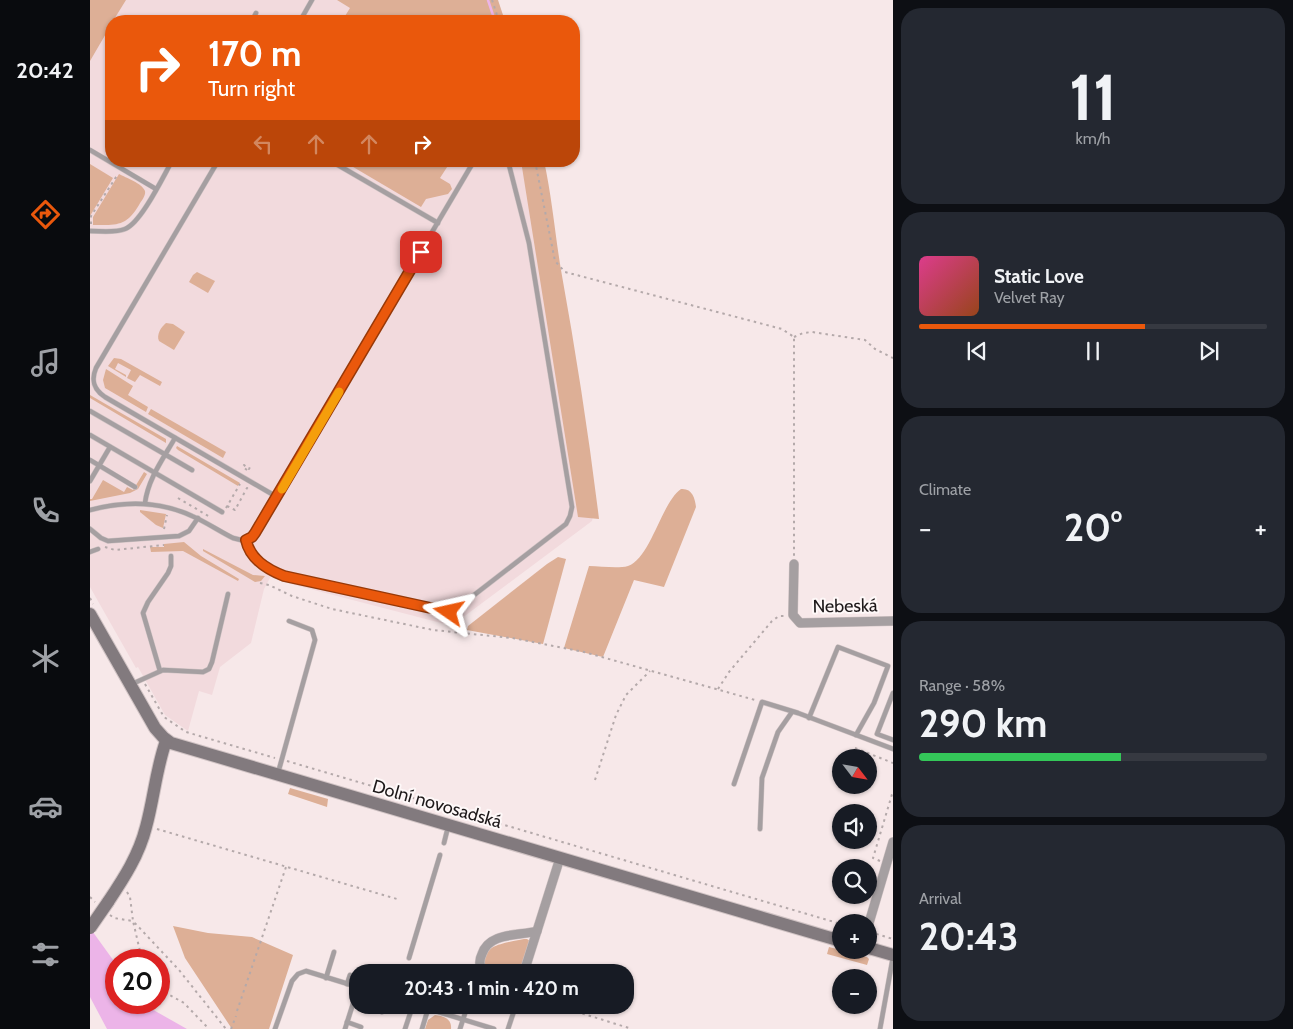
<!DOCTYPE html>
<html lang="en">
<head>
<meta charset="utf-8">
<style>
  body { margin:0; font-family:Cabin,sans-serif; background:#242831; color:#f1f3f6; height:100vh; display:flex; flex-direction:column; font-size:19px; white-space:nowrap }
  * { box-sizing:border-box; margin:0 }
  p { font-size:16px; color:#9ea1a6 }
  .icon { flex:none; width:28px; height:28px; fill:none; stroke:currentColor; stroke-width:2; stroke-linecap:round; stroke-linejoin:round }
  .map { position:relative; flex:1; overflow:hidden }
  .details { display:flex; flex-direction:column; gap:8px; padding:8px; background:#0d0f14; width:400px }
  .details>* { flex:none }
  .hud { position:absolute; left:15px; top:15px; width:475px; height:152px; border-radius:20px; box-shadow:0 1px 4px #0004; background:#ea580c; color:#fff; overflow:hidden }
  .needle { width:32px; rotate:121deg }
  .controls { position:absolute; left:742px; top:749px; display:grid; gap:10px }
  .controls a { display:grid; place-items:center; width:45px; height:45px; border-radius:50%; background:#171b24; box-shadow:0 1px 4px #0004; font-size:25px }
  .speed { position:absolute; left:15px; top:949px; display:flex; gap:10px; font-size:25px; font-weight:700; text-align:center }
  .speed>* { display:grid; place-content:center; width:65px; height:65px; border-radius:50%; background:#171b24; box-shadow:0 1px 4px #0004; line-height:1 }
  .speed .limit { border:8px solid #d22; background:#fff; color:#111 }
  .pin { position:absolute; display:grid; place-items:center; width:42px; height:42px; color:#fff; margin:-21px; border-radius:10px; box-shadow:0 2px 8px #0006 }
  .me { position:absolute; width:55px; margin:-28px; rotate:281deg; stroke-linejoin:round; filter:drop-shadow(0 0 4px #0008) }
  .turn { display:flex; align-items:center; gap:18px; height:105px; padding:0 20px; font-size:22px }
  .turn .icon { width:65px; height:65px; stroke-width:2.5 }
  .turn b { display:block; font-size:35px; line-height:42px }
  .lanes { display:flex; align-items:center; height:48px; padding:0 20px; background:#0003; justify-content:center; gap:25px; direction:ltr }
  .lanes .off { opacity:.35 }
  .big { font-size:38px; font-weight:700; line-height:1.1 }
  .details .widget { flex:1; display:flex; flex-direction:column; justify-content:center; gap:8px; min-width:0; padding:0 18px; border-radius:20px; background:#242831 }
  .details .dial { align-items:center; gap:0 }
  .dial b { font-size:65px; line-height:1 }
  .song { display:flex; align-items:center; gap:15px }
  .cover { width:60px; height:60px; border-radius:8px; background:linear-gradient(135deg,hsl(330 70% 55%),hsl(20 70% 35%)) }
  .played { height:5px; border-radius:2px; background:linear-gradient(90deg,#ea580c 65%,#363941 65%) }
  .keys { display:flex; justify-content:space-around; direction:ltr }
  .heat { display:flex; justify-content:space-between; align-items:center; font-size:28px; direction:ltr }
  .charge { height:8px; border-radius:4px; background:linear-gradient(90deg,#34c759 58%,#363941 0) }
  .trip { position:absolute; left:259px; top:964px; width:285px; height:50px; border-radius:20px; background:#171b24; box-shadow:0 1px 4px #0004; font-weight:700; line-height:50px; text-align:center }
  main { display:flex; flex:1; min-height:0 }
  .dock { display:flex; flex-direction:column; width:90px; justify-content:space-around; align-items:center; background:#090b0e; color:#9ea1a6 }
  .dock .icon { width:35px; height:35px }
  .dock .active { color:#ea580c }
  .dock b { font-size:22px; color:#f1f3f6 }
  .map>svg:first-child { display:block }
</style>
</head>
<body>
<main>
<nav class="dock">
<b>20:42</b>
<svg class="icon active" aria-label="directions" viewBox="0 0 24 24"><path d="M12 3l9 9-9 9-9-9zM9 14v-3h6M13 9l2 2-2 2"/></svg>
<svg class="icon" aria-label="music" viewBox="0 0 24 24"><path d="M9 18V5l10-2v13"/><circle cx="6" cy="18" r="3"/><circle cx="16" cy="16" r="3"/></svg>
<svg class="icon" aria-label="phone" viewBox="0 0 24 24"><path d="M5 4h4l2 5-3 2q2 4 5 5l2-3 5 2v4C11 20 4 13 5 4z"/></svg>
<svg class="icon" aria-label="climate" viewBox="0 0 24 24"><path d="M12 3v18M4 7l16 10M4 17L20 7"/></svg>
<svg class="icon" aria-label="car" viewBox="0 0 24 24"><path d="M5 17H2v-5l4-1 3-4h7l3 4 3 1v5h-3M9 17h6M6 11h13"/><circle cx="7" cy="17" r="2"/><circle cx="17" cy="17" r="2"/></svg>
<svg class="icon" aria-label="filters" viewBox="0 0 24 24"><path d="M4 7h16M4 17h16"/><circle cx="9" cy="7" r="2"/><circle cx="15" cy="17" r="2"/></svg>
</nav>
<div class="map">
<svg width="803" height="1029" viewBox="0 0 803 1029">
  <rect width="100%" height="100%" fill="#f7e8e9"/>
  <path fill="#f2dadd" d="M3,0H386L393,21H21V161H439L503,516L502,521L368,621L355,624L197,583L181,576L174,589L161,643L130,667L122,695L109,691L98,731L75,715L48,667L46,668L0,587V2Z"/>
  <g fill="#ddaf96">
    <path d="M0,0H36L23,21H21V25L0,61Z"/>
    <path d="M247,0H408L415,21H252L260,8Z"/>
    <path d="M253,161H361L350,178L360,184L362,189L358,194L336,199L331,207Z"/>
    <path d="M431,161H454C462,197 465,234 471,270C486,353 499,436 509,519L488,517Z"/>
    <path d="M0,164L23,178L0,216Z"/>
    <path d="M29,174C36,178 52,183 55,191C56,196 51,201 49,205C36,227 26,225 3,225V217Z"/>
    <path d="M107,272L125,281L118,293L99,282L103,275Z"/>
    <path d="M76,323L83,324L95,332L84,350L69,341C66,335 71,327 76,323Z"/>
    <path d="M24,358L31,359L72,382L70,386L50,375L45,382L37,378L41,370L28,363L25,369L36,375V377L18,366Z"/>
    <path d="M16,369L43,386L38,395L58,407L56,412L15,388L13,380Z"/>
    <path d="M0,395L76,439V443L0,398Z"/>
    <path d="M61,409L136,452L133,458L58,414Z"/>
    <path d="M87,446L150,483L148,486L88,450L86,448Z"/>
    <path d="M54,472L57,474L48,489L40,493L0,501V499H2L13,480L34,492L37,487L43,490Z"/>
    <path d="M591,489C602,488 605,498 606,507L574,587L544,580L513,657L474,648L499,566C511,566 527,569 538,566C561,558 571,503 591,489Z"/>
    <path d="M50,510L76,514L73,528L66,525L50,512Z"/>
    <path d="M94,542L111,556L149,579L148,581L93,551L61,552L60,547H74V544Z"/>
    <path d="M113,549L163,575L175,576L171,581L165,582L113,551Z"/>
    <path d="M468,557L476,559L453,644L377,630L378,626L457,564Z"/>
    <path d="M200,788L238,799L237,807L198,794Z"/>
    <path d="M83,926L118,933L162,937L203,955L179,1029H142L95,958Z"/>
    <path d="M434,939H437L440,941L431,969L427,972H398C384,945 415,943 434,939Z"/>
    <path d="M739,947L777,957L779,959L777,965L737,954Z"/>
    <path d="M345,1015C354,1016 362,1019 361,1029H335L338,1020Z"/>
  </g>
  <path fill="#ecb4e8" d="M0,928L26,964V1002L51,1003L97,1029H17L0,997Z"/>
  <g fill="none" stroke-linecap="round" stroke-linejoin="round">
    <path stroke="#ecb4e8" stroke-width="2.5" d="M398,0L405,21"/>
    <defs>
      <g id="service">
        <path d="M162,21L166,13"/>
        <path d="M210,21L222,0"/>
        <path d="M0,150L66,189"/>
        <path d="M128,161L6,368C1,380 3,389 15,397L187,497"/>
        <path d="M241,161L348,223"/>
        <path d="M0,231C11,231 25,233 35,229C51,223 73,177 82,161"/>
        <path d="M0,411L102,470"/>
        <path d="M0,435L132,512"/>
        <path d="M0,460L45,487"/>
        <path d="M0,481L20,447"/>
        <path d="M55,503C58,479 73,459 85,438"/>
        <path d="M0,510C34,501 70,501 102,516C116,522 129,531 143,538L151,540L162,537L384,161"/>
        <path d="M0,529L11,538L18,541L89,536L99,531L108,518"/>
        <path d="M156,539C160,559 176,569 194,575L359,612L366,609L476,524L480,516L482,507L439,243L418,161"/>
        <path d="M0,552L8,549"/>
        <path d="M70,671L53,613L58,602L78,573L81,566V556"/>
        <path d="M42,684L73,670L113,672L119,669L122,662L138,594"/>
        <path d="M803,693L787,734L803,740"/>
        <path d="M719,718L748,647L798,666L784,703L766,735"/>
        <path d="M188,773L225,640L222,630L199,621"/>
        <path d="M644,784L672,702L708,713L803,749"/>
        <path d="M670,829L672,778L688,732L702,712"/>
        <path d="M354,843L358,827"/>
        <path d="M319,958L350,855"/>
        <path d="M236,978L244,952"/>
        <path d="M257,984L260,975"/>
        <path d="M326,1005L404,1029"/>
        <path d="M292,1012L294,1005"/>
        <path d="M257,1022L271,1027"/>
        <path d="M185,1029L202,981L208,974L216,971L268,987"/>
        <path d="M255,1029L268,988"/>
        <path d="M315,1029L323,1005"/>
        <path d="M332,1029L338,1009"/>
        <path d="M370,1029L377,1007"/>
        <path d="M418,1029L426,1005"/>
        <path d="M790,1029L803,957"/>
      </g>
      <g id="minor">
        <path d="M704,564L703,615L710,623L803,621"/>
        <path d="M779,923L803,842"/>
        <path d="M393,972C389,966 389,960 392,954C399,932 429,936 447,931"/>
        <path d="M434,972L470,858"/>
      </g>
      <g id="secondary">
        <path d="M0,614L65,728L73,737L81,743L751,941"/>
        <path d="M18,902C34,878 49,855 56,827C64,798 66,769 76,741"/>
        <path d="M779,948L803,955"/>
      </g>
    </defs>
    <use href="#service" stroke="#d0c3c4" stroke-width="5.5"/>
    <use href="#minor" stroke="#d0c3c4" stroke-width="10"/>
    <use href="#secondary" stroke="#d0c3c4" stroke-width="14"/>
    <g stroke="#b4a9aa" stroke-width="2" stroke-dasharray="2.5 4" stroke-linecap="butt">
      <path d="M402,0L409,21"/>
      <path d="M445,161L465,261L475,272L692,329L704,337V556"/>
      <path d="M1,224V216L28,174"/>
      <path d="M704,337L713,333L722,332L775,340L785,349L803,358"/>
      <path d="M157,470L153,467L154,465L159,469L160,467"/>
      <path d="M88,498L120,517"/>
      <path d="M137,506L145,510L157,488L158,489"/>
      <path d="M136,508L150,484"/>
      <path d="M74,529L77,515"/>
      <path d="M15,547L25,550L74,545"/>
      <path d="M170,583L179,585L202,596L242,609L343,630L422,638L494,652L665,700"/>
      <path d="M0,598L3,604"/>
      <path d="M55,684L74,717L96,732L185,758"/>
      <path d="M628,689L639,672L682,621L689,616H696"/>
      <path d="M765,748L803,763"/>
      <path d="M197,761L751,924"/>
      <path d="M505,780L526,715L536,695L560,671"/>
      <path d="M67,829L307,899"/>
      <path d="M790,861L783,858L803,791"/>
      <path d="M37,892L40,897L43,921L89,970L136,1029"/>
      <path d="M0,897L5,902"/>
      <path d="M20,915L24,918L43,921L52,960"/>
      <path d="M780,932L803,939"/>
      <path d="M69,989L94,1003L119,1029"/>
      <path d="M466,1005L465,1008L476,1011L478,1009L542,1029"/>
      <path d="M147,1011L196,867"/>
      <path d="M141,1029L146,1016"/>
    </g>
    <use href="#service" stroke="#a59fa1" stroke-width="4.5"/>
    <use href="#minor" stroke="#a59fa1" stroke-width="9"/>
    <use href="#secondary" stroke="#827a7e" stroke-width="12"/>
    <defs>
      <path id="secondary-bridge" d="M0,928L18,902"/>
    </defs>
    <use href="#secondary-bridge" stroke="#d0c3c4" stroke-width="14" stroke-linecap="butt"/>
    <use href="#secondary-bridge" stroke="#827a7e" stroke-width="12"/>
  </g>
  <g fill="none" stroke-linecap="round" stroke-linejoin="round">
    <defs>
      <path id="route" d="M331,252L165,533L162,537L156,540C160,559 176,569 194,576L359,612"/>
    </defs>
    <use href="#route" stroke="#983908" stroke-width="12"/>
    <use href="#route" stroke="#ea580c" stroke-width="9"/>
    <path stroke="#f59e0b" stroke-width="9" d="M192,489L249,392"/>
  </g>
  <g text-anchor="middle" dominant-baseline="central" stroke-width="4" stroke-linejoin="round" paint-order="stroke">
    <g font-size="18" fill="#1e191a" stroke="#fef8f8">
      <text transform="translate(755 606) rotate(-1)">Nebeská</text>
      <text transform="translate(347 804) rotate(16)">Dolní novosadská</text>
    </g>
  </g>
</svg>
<div class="controls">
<a><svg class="needle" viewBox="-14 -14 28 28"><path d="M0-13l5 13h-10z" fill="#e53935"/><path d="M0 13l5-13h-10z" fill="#9ea1a6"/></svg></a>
<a><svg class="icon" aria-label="sound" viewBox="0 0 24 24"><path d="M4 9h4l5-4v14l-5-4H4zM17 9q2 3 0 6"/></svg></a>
<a><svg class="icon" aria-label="search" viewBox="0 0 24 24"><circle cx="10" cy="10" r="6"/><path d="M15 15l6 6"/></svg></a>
<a>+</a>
<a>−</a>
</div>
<div class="speed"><div class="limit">20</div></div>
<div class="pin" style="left:331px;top:252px;background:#d93025"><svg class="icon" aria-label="arrive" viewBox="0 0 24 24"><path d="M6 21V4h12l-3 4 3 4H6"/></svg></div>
<svg class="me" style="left:359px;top:612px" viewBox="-20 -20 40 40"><path d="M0-17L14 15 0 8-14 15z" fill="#ea580c" stroke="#fff" stroke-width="4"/></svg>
<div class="trip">20:43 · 1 min · 420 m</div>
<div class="hud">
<div class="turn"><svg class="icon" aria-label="right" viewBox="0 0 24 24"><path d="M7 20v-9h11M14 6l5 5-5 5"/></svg><div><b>170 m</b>Turn right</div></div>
<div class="lanes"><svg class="icon off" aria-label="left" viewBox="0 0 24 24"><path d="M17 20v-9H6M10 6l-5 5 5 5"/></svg><svg class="icon off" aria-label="ahead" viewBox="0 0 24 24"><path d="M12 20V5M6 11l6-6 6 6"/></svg><svg class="icon off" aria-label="ahead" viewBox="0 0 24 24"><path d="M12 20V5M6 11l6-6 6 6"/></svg><svg class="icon" aria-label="right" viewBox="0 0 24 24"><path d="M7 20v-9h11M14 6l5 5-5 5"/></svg></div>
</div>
</div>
<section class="details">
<div class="widget dial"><b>11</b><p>km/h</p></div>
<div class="widget">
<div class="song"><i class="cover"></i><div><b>Static Love</b><p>Velvet Ray</p></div></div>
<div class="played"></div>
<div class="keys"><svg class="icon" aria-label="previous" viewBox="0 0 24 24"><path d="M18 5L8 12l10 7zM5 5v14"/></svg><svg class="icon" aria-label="pause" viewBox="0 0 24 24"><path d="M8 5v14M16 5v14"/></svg><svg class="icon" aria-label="next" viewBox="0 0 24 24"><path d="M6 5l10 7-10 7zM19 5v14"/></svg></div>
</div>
<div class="widget"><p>Climate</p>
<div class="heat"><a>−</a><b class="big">20°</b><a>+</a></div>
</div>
<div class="widget"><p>Range · 58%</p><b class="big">290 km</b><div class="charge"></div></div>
<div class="widget"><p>Arrival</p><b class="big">20:43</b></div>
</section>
</main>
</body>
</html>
